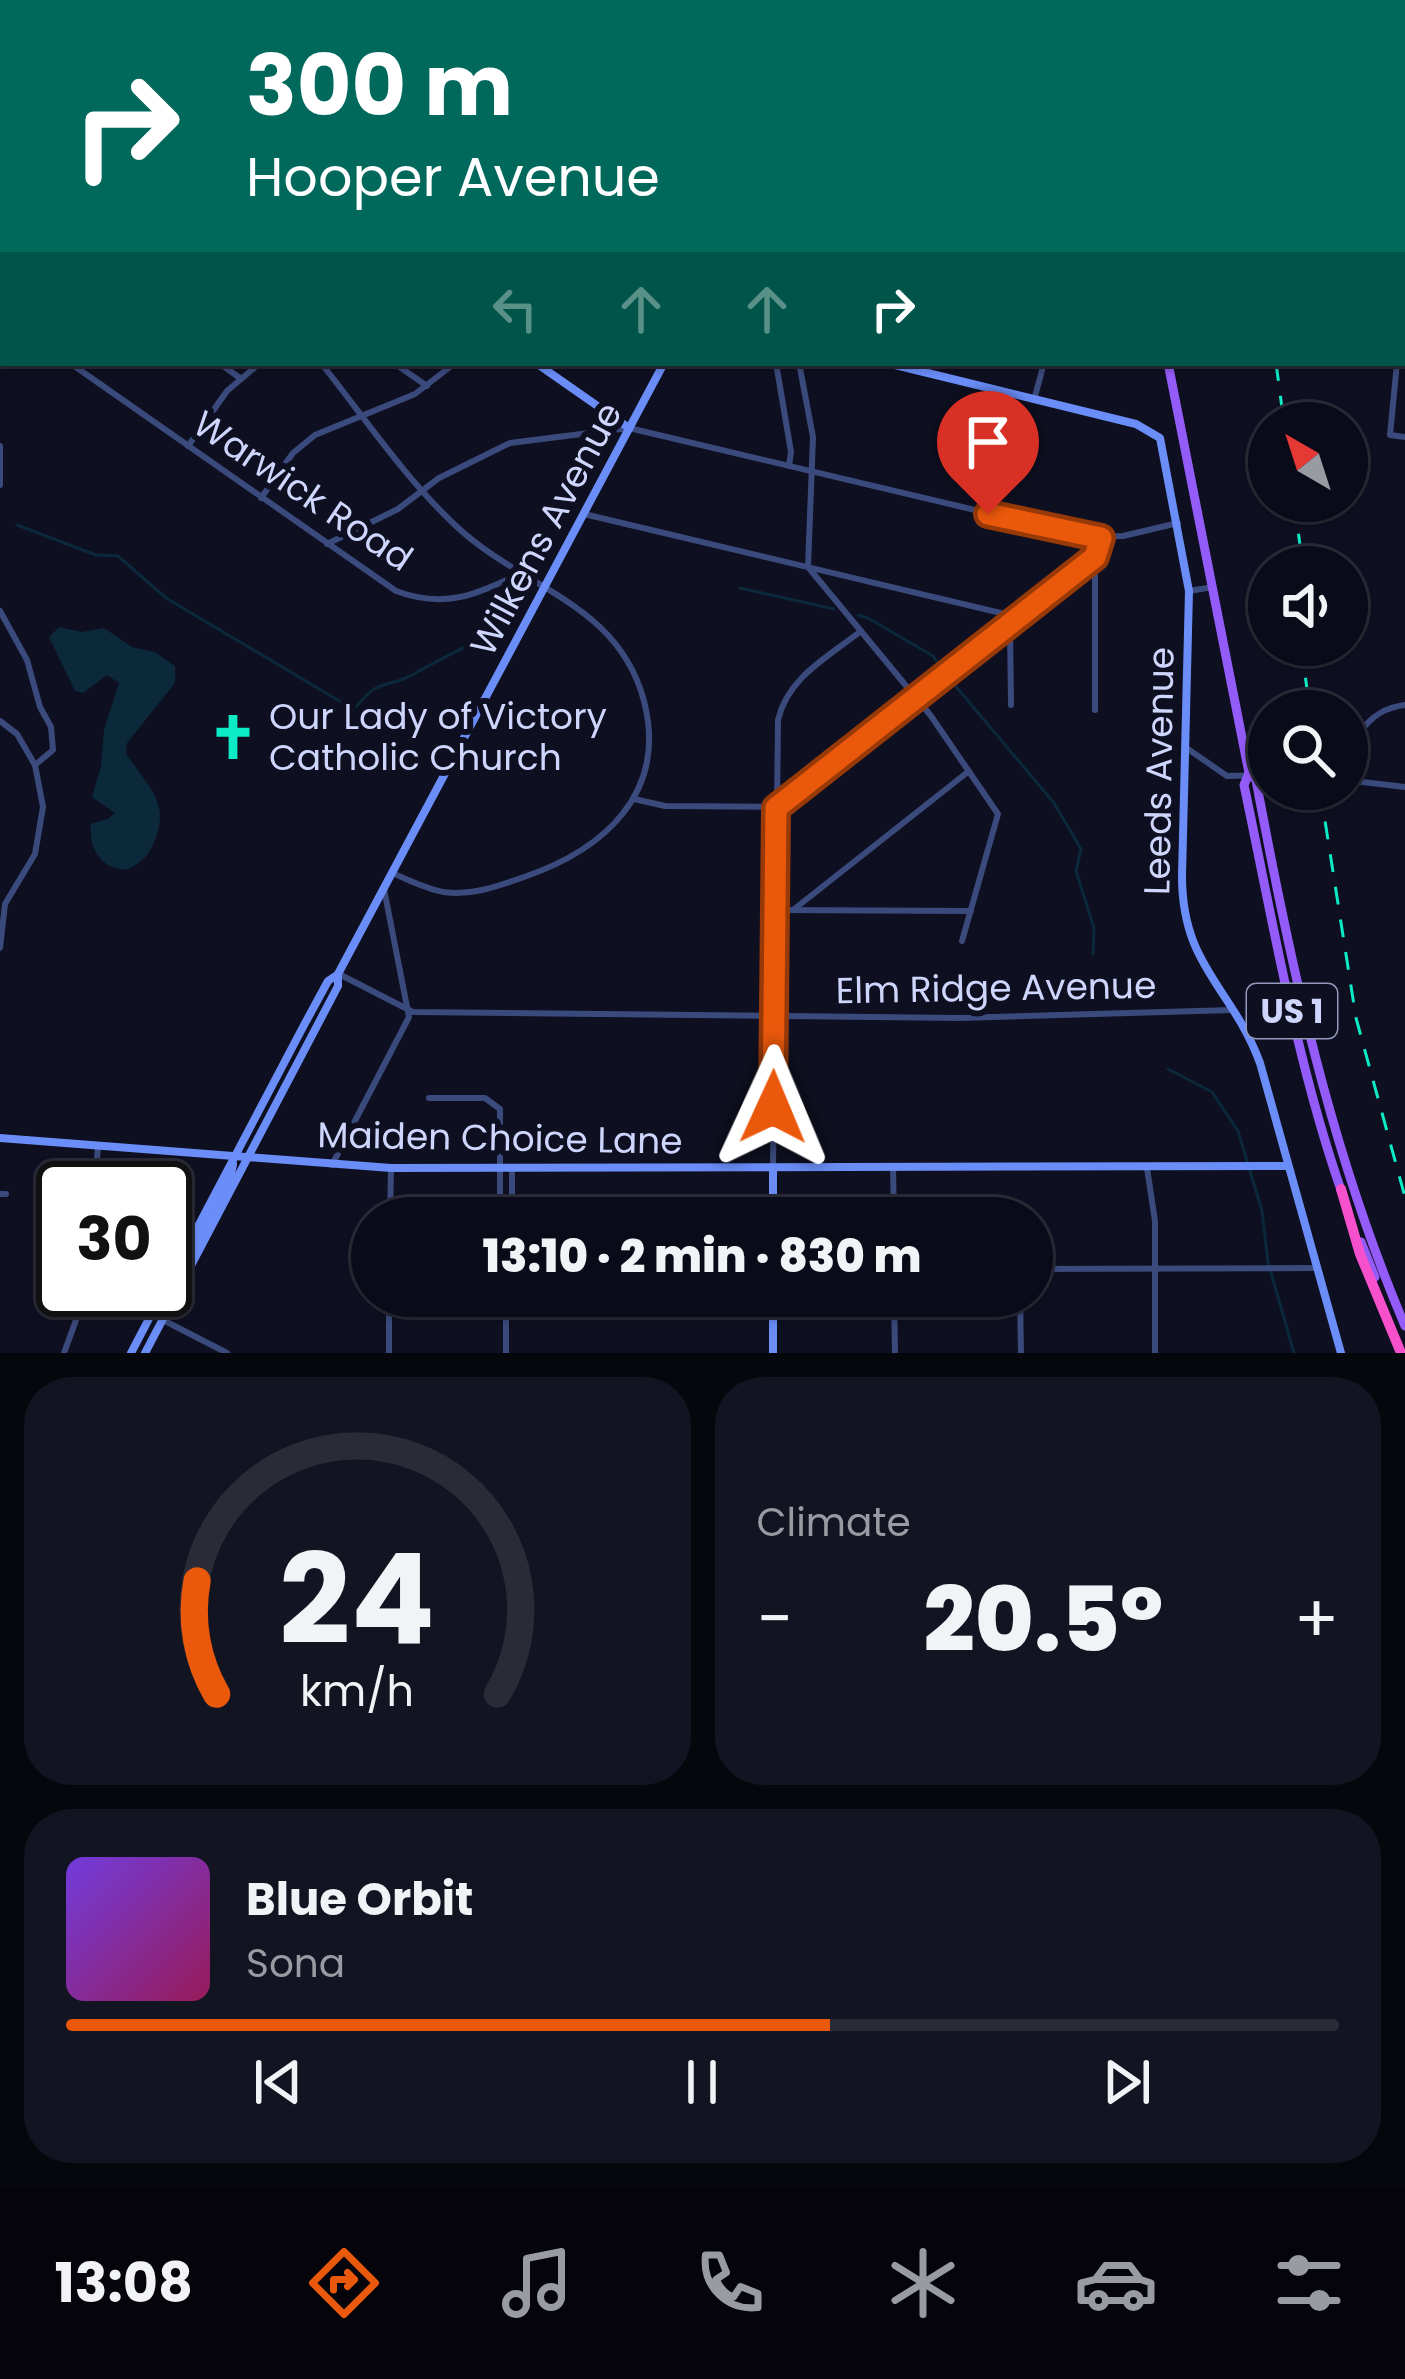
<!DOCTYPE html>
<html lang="en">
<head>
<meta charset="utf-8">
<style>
  body { margin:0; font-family:Poppins,sans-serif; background:#131421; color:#f1f3f6; height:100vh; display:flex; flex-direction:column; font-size:45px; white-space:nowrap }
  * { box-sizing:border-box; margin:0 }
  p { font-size:39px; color:#999ba2 }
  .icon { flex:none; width:66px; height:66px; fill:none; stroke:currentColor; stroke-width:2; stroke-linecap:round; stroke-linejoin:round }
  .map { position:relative; height:1353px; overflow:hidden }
  .side { display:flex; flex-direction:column; gap:24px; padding:24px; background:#06060d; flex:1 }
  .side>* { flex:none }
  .guide { position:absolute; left:0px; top:0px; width:1407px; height:366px; box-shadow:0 3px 9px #0004,0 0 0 3px #2a2b37; background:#00695c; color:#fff; overflow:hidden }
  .needle { width:78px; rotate:321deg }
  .buttons { position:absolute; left:1248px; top:402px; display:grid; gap:24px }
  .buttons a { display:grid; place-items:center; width:120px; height:120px; border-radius:50%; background:#0a0b18; box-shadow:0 3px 9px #0004,0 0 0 3px #2a2b37; font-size:60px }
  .speed { position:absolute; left:36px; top:1161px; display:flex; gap:24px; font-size:60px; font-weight:700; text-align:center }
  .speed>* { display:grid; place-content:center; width:156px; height:156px; border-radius:50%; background:#0a0b18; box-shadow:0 3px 9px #0004,0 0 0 3px #2a2b37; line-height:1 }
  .speed .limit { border:6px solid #111; border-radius:18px; background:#fff; color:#111 }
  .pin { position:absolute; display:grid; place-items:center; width:102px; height:102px; color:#fff; margin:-123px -51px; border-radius:50% 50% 50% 0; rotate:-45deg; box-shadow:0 0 12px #0007 }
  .pin .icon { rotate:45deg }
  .me { position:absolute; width:132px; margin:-66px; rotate:1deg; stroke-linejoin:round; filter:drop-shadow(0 0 9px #0008) }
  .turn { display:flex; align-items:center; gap:42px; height:252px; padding:0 48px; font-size:54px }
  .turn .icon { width:156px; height:156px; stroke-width:2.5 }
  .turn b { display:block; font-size:84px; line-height:102px }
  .lanes { display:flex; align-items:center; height:114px; padding:0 48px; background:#0003; justify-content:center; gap:60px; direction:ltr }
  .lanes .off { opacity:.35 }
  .big { font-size:90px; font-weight:800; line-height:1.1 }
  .side .widget { flex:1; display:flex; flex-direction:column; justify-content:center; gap:18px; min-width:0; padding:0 42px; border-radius:48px; background:#131421 }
  .side .dial { align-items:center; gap:0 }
  .dial svg { height:312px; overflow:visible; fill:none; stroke:#2a2b37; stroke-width:7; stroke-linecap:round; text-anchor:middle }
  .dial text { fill:#f1f3f6; stroke:none }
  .song { display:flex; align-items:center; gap:36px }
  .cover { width:144px; height:144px; border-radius:18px; background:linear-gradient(135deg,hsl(260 70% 55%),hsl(330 70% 35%)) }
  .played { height:12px; border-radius:6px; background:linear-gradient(90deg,#ea580c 60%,#2a2b37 60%) }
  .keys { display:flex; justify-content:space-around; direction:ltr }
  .heat { display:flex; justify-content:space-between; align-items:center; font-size:66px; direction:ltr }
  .side .tiles { flex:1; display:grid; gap:24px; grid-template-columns:1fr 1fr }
  .widget:last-child { grid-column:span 2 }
  .trip { position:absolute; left:351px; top:1197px; width:702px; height:120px; border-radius:60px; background:#0a0b18; box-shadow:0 3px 9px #0004,0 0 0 3px #2a2b37; font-weight:800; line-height:120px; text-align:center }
  .tab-bar { display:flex; height:192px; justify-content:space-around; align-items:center; background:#04040a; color:#999ba2 }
  .tab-bar .icon { width:84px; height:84px }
  .tab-bar .selected { color:#ea580c }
  .tab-bar b { font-size:54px; color:#f1f3f6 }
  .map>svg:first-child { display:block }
</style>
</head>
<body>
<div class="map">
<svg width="1405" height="1353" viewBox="0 0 1405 1353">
  <rect width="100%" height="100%" fill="#0e0f20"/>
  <path fill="#0b293b" d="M59,627L82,632L104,628L132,647L155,652L175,666V683L127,743L126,753C145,784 171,801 155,840C150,854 142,862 129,869C103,872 88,849 91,824L108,819L115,813L92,797L101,766L104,729L119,683L107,675L83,693L75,691L49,637Z"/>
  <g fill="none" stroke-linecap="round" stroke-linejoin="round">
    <g stroke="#0b293b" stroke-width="3">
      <path d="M17,525L96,555L118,556L166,598L353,709C361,703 366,694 374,689C385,683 399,682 410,676C447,655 483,640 518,615"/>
      <path d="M740,588L834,609"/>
      <path d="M858,615L868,618L933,656L940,666"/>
      <path d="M953,683L1054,803L1081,849L1076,871L1094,928L1093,954"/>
      <path d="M1168,1069L1212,1092L1238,1131L1262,1211L1268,1262L1294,1353"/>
    </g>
    <g stroke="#3b4a7c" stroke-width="6">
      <path d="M173,0L178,3"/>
      <path d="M430,0L431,3"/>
      <path d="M1076,0L1082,3"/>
      <path d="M58,3L59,0"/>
      <path d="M371,3L374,0"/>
      <path d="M482,3L486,0"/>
      <path d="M552,3L554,0"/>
      <path d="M1010,3L1012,0"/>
      <path d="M0,86L3,88"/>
      <path d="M0,226L3,224"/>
      <path d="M1404,296L1405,287"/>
      <path d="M70,363L396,591C444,609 477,595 521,573"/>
      <path d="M219,363L240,378"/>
      <path d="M321,363C364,417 405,478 455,525C522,589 618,602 644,701C668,794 603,850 524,877C498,886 472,896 444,892C426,889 409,880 392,873"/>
      <path d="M394,363L427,386"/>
      <path d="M776,363L791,452L789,466"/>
      <path d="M799,363L813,437L808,567L931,716L998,814L962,941"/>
      <path d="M1397,363L1390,435L1405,437"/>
      <path d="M1034,400L1044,363"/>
      <path d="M0,446V485"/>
      <path d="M188,446L227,391L260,363"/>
      <path d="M261,498L293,453L315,435L415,394L455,363"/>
      <path d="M584,514L1018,617"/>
      <path d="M327,544L398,509L439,478L510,443L629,428L1089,537L1123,536L1178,523"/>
      <path d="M1095,557V710"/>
      <path d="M1189,591L1213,587"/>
      <path d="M0,611L27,660L40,707L51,727L53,750L35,765"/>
      <path d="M1010,626L1011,705"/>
      <path d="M1405,705C1368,709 1343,744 1354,781L1405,787"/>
      <path d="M0,721L17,734L35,765L43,807L35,854L5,904L0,948"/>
      <path d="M1185,747L1227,776L1269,775"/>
      <path d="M634,799L665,806L781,807L1095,557L1101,538"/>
      <path d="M774,910L971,911"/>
      <path d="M793,910L969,771"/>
      <path d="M339,974L413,1012L960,1018L1232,1010"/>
      <path d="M429,1098H485L500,1109V1218"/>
      <path d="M332,1165L409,1017L384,889"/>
      <path d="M893,1167L894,1218"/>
      <path d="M512,1168V1218"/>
      <path d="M773,1168L778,720C788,677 828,657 861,631"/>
      <path d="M1147,1168L1155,1221V1353"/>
      <path d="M95,1188L98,1145"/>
      <path d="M0,1194H6"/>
      <path d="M390,1218L391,1168"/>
      <path d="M165,1224L170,1225"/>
      <path d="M1032,1269L1316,1268"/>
      <path d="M894,1296L895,1353"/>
      <path d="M1020,1296L1021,1353"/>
      <path d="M84,1305L126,1308"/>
      <path d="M163,1320L227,1353"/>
      <path d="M64,1353L87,1290"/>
      <path d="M389,1353V1296"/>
      <path d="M506,1353V1296"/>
    </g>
    <g stroke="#6a8df8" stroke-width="8">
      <path d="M19,0L23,3"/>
      <path d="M196,3L198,0"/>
      <path d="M847,3L849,0"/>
      <path d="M536,363L629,428"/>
      <path d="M887,363L1136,424L1160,438L1189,591L1182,876C1182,967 1232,987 1260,1063L1341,1353"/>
      <path d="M0,1138L391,1168L1287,1166"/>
      <path d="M773,1218V1169"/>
      <path d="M182,1281V1269L231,1175L233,1164"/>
      <path d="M165,1289L303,1027L328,981L337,975"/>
      <path d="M131,1353L164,1290"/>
      <path d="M145,1353L338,986V974L664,363"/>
      <path d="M773,1353V1296"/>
    </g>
    <g stroke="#935bf7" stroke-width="9">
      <path d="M1089,0V3"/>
      <path d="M1105,0V3"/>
      <path d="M1168,363L1249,773L1256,780C1291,967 1330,1150 1405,1326"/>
      <path d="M1249,773L1244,785C1273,922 1296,1061 1342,1193"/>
      <path d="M1361,1242L1375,1277"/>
    </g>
    <path stroke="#f750cd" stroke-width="10" d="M1341,1189L1360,1254L1401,1353"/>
    <g stroke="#0becc6" stroke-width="3" stroke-dasharray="18 15" stroke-linecap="butt">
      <path d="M1205,0L1206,3"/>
      <path d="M1225,0L1226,3"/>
      <path d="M1276,363L1284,423"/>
      <path d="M1294,501L1303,567"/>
      <path d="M1301,645L1310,711"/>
      <path d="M1320,789L1356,1018L1405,1197"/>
    </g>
  </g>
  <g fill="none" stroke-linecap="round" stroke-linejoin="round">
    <defs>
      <path id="route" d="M773,1107L776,808L1095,557L1101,538L988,514"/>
    </defs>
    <use href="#route" stroke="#983908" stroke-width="30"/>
    <use href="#route" stroke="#ea580c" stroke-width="21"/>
  </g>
  <defs>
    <symbol id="church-bare" viewBox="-9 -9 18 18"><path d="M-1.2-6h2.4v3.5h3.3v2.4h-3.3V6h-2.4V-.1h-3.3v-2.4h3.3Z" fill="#0becc6" stroke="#0e0f20" stroke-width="2.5" paint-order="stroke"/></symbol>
  </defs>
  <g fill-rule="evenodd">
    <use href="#church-bare" x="200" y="704" width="66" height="66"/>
  </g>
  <g text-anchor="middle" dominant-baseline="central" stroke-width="12" stroke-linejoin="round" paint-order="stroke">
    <rect fill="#0e0f20" stroke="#949abb" stroke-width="3" x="1247" y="984" width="90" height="54" rx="9"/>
    <g font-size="33" font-weight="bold" fill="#ced6fd">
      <text x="1292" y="1011">US 1</text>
    </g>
    <g font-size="36" fill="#ced6fd" stroke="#0e0f20">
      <text transform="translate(303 491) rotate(34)">Warwick Road</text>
      <text transform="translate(546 529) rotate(-62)">Wilkens Avenue</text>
      <text transform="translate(1159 771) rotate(-89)">Leeds Avenue</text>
      <text transform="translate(996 988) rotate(-1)">Elm Ridge Avenue</text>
      <text transform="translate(500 1138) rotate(1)">Maiden Choice Lane</text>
    </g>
    <g font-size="36" fill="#ced6fd" stroke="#0e0f20" text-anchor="start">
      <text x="269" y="716">Our Lady of Victory<tspan x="269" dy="41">Catholic Church</tspan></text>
    </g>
  </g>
</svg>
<div class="buttons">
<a><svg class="needle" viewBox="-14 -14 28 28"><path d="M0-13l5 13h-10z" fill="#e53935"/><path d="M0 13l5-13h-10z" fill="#999ba2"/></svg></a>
<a><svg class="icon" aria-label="sound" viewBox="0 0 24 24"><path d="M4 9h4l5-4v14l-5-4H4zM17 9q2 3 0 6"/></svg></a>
<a><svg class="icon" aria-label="search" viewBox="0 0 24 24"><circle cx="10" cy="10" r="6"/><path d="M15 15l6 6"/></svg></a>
</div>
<div class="speed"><div class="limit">30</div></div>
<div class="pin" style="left:988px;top:514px;background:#d93025"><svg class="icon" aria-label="arrive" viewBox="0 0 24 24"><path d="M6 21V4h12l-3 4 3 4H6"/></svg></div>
<svg class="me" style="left:773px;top:1107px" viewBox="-20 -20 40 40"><path d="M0-17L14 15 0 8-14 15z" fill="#ea580c" stroke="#fff" stroke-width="4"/></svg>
<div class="trip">13:10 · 2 min · 830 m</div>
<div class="guide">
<div class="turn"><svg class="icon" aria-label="right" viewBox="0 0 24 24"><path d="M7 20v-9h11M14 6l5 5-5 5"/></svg><div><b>300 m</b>Hooper Avenue</div></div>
<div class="lanes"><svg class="icon off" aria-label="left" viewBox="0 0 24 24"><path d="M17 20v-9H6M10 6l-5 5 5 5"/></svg><svg class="icon off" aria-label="ahead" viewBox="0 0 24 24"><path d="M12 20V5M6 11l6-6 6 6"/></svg><svg class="icon off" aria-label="ahead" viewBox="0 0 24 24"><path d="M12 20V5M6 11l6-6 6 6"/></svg><svg class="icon" aria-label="right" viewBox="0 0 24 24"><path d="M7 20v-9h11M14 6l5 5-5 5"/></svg></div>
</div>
</div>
<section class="side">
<div class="tiles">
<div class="widget dial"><svg viewBox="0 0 100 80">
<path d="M14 69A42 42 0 1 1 86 69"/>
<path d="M14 69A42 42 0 0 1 9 40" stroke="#ea580c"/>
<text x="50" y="56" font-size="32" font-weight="700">24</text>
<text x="50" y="72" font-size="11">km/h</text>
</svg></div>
<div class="widget"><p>Climate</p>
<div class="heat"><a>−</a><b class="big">20.5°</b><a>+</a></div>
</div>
<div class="widget">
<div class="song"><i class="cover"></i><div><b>Blue Orbit</b><p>Sona</p></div></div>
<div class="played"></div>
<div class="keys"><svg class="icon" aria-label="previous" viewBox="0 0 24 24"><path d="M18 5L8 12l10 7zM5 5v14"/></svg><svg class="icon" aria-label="pause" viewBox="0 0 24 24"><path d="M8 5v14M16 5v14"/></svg><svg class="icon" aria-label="next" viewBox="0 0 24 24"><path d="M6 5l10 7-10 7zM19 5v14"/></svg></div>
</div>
</div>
</section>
<nav class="tab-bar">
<b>13:08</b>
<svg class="icon selected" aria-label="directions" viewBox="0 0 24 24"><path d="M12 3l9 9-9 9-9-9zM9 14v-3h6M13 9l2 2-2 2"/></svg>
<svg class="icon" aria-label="music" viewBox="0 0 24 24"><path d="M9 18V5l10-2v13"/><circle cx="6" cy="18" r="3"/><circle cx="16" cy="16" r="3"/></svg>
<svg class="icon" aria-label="phone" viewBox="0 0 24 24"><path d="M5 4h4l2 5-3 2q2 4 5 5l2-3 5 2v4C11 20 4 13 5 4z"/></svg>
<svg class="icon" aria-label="climate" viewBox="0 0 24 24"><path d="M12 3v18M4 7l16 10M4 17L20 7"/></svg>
<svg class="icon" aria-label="car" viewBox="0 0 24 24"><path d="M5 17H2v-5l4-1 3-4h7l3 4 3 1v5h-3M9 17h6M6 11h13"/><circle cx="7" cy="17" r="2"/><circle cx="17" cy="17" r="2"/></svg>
<svg class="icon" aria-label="filters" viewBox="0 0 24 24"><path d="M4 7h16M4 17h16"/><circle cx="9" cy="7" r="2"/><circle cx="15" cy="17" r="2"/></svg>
</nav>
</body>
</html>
